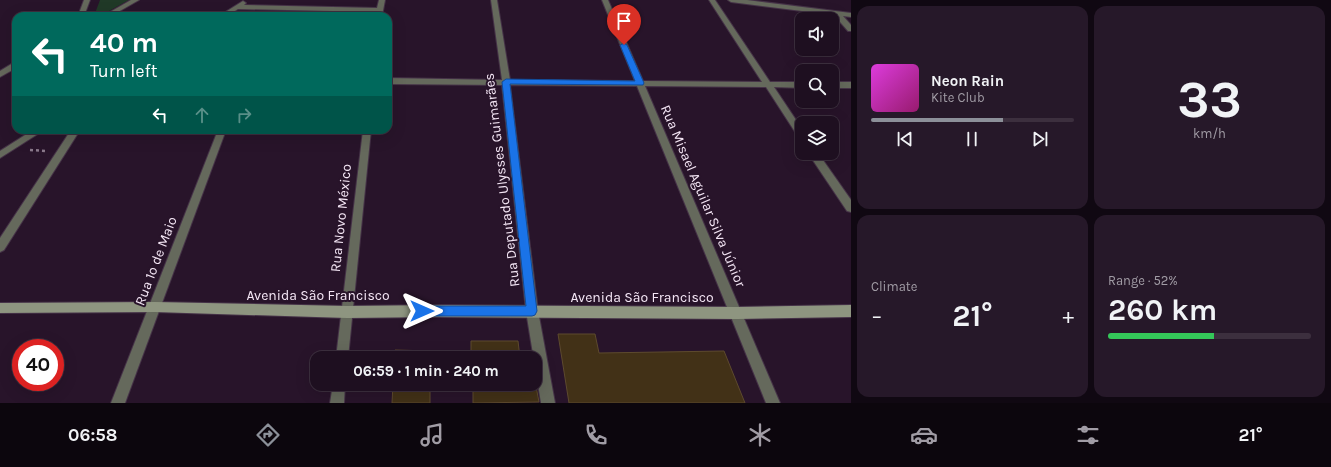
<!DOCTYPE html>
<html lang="en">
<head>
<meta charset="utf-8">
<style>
  body { margin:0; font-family:Karla,sans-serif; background:#261829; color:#f1f3f6; height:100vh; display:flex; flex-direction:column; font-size:15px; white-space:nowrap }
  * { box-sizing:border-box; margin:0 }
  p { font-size:13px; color:#a19ca5 }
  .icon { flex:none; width:22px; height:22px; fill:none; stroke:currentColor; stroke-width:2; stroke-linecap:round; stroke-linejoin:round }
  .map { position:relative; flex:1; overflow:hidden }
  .side { display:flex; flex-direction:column; gap:6px; padding:6px; background:#100812; width:480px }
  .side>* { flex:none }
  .hud { position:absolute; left:12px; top:12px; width:380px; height:122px; border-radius:12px; box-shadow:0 4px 16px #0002,0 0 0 1px #3c2f3e; background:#00695c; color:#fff; overflow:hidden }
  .tools { position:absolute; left:795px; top:12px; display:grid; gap:8px }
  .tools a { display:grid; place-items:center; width:44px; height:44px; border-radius:8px; background:#1e0f20; box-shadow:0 4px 16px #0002,0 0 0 1px #3c2f3e; font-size:20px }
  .speed { position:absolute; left:12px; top:339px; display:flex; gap:8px; font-size:20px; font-weight:700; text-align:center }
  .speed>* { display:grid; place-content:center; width:52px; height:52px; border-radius:50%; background:#1e0f20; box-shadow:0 4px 16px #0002,0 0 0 1px #3c2f3e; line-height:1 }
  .speed .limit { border:6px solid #d22; background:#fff; color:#111 }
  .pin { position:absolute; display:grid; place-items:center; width:34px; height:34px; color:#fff; margin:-41px -17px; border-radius:50% 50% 50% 0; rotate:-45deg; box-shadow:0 0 4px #0007 }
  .pin .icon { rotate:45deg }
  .me { position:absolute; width:44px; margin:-22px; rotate:90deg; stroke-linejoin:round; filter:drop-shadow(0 0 3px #0008) }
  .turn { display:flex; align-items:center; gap:14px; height:84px; padding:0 12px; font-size:18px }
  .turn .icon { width:52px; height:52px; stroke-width:2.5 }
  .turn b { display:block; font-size:28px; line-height:34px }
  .lanes { display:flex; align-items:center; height:38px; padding:0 12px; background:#0003; justify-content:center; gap:20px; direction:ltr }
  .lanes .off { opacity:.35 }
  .big { font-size:30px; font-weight:700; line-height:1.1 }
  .side .widget { flex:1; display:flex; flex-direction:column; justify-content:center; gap:6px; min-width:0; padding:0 14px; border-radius:12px; background:#261829 }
  .side .dial { align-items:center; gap:0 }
  .dial b { font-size:52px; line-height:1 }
  .song { display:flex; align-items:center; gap:12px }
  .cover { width:48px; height:48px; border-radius:6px; background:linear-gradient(135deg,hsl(300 70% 55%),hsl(320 70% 35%)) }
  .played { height:4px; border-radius:2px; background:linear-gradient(90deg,#8c9099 65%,#3c2f3e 65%) }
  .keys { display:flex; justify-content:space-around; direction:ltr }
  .heat { display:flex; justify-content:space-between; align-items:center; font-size:22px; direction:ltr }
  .charge { height:6px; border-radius:3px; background:linear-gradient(90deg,#34c759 52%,#3c2f3e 0) }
  .side .tiles { flex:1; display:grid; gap:6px; grid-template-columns:repeat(2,1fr) }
  .trip { position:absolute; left:310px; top:351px; width:232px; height:40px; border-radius:12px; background:#1e0f20; box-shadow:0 4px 16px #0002,0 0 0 1px #3c2f3e; font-weight:700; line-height:40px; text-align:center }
  .menu { display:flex; height:64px; justify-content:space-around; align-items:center; background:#0c060d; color:#a19ca5 }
  .menu .icon { width:28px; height:28px }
  .menu .active { color:#8c9099 }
  .menu b { font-size:18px; color:#f1f3f6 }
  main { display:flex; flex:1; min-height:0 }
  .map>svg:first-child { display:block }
</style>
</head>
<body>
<main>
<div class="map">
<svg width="851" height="403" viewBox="0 0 851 403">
  <rect width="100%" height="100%" fill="#28142a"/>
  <path fill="#203927" d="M100,0H129L100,16H94Z"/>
  <g fill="#423117" stroke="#5d4a2e">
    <path d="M558,334H595L599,353L724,351L745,403H569Z"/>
    <path d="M471,341H518L520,358H471Z"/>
    <path d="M395,350L431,351V358H395Z"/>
    <path d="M535,381L539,402L473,403V384H535Z"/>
    <path d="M393,384H430V403H392Z"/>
  </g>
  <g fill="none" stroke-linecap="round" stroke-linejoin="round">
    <defs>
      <g id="street">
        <path d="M84,0H90L84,16H78Z"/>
        <path d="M131,0H139L111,16H103Z"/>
        <path d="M379,0H385L382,16H376V12L238,9L227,16H219L243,1L246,3L244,5L377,8Z"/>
        <path d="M491,0H497L510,80L635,81L602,0H608L643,81L762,82L709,0H715L770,82H802V88L774,87L802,129V139L799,138L766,87L645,86L780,403H766L637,86L510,85L538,311L555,403H541L526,311L502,85L388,84V78L502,80Z"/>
        <path d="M728,0H747L851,13V17L843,16L851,25V31H848L834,15L731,2Z"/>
        <path d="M13,63H16V68L0,77V71Z"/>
        <rect x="832" y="82" width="19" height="6"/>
        <path d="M33,130H44L0,158V151Z"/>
        <path d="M71,130H80L4,250L0,252V238Z"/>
        <path d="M218,130H226L125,403H111Z"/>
        <path d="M363,130H371L348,358H336Z"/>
        <path d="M808,153H818L851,200V212L847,211Z"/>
        <path d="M333,384H345L344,403H330Z"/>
      </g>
      <path id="secondary" d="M155,302L347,306L437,305L737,307L851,305V317L737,319L437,317L347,318L155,312L0,313V303Z"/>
    </defs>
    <use href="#street" stroke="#453247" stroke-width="2"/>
    <use href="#secondary" stroke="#453247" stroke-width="2"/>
    <path stroke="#8a798b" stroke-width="2.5" stroke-dasharray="3 3" stroke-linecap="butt" d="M30,150L47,151"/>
    <use href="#street" fill="#65695c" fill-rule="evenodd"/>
    <use href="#secondary" fill="#8e9580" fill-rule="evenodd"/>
  </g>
  <path fill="#1a73e8" stroke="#114b97" d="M624,43L627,45L644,83L643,85L510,84L537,311L535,315L532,316H422L418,314L417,311L418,307L422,306H526L502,82L506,79L635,81L620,45Z"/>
  <g text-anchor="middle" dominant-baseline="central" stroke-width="4" stroke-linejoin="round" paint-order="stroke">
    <g font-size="14" fill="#f5e7f6" stroke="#28142a">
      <text transform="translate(502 180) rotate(-97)">Rua Deputado Ulysses Guimarães</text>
      <text transform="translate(703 196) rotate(67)">Rua Misael Aguilar Silva Júnior</text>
      <text transform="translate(341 218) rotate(-84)">Rua Novo México</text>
      <text transform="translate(156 261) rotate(-69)">Rua 1º de Maio</text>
      <text x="318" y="295">Avenida São Francisco</text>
      <text x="642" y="297">Avenida São Francisco</text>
    </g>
  </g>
</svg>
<div class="tools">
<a><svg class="icon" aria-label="sound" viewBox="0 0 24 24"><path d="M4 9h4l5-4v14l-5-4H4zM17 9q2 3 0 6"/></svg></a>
<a><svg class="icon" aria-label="search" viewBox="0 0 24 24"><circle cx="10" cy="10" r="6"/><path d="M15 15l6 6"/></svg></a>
<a><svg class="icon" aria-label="layers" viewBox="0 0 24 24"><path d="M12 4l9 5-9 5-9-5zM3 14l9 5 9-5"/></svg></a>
</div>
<div class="speed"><div class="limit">40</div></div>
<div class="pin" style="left:624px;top:45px;background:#d93025"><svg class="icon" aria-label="arrive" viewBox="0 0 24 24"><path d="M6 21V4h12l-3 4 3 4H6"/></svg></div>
<svg class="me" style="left:422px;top:311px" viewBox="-20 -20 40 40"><path d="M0-17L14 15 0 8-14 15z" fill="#1a73e8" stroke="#fff" stroke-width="4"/></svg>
<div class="trip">06:59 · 1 min · 240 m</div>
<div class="hud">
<div class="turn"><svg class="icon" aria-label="left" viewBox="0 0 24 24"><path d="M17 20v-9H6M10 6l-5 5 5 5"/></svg><div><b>40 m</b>Turn left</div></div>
<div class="lanes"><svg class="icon" aria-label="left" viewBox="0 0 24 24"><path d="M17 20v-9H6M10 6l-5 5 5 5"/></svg><svg class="icon off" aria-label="ahead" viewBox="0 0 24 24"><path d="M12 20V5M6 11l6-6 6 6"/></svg><svg class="icon off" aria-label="right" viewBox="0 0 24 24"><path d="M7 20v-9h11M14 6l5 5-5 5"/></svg></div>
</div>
</div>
<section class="side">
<div class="tiles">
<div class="widget">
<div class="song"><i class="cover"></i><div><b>Neon Rain</b><p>Kite Club</p></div></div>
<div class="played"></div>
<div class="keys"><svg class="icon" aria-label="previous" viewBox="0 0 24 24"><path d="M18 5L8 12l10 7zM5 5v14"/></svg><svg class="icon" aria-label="pause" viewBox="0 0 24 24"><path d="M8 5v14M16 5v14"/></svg><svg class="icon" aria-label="next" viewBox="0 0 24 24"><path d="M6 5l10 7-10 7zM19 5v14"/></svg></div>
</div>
<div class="widget dial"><b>33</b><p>km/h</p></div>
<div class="widget"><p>Climate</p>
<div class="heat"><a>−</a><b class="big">21°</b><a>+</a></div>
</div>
<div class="widget"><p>Range · 52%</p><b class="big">260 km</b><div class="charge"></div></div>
</div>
</section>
</main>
<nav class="menu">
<b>06:58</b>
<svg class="icon active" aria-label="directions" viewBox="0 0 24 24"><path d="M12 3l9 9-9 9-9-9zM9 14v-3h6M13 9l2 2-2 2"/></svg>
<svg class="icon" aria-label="music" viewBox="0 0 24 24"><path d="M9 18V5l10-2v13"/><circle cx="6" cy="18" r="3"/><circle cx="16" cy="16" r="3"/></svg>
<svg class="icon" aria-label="phone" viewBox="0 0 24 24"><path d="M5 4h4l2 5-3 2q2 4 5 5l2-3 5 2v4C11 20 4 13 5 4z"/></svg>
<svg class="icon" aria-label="climate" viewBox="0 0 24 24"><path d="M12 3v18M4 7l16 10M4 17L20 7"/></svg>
<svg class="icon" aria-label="car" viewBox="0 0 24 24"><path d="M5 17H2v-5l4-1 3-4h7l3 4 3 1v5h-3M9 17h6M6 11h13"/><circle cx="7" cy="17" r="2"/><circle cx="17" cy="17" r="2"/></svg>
<svg class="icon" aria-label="filters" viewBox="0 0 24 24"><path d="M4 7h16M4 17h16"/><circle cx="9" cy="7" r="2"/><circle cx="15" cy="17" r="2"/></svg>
<b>21°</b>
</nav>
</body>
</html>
